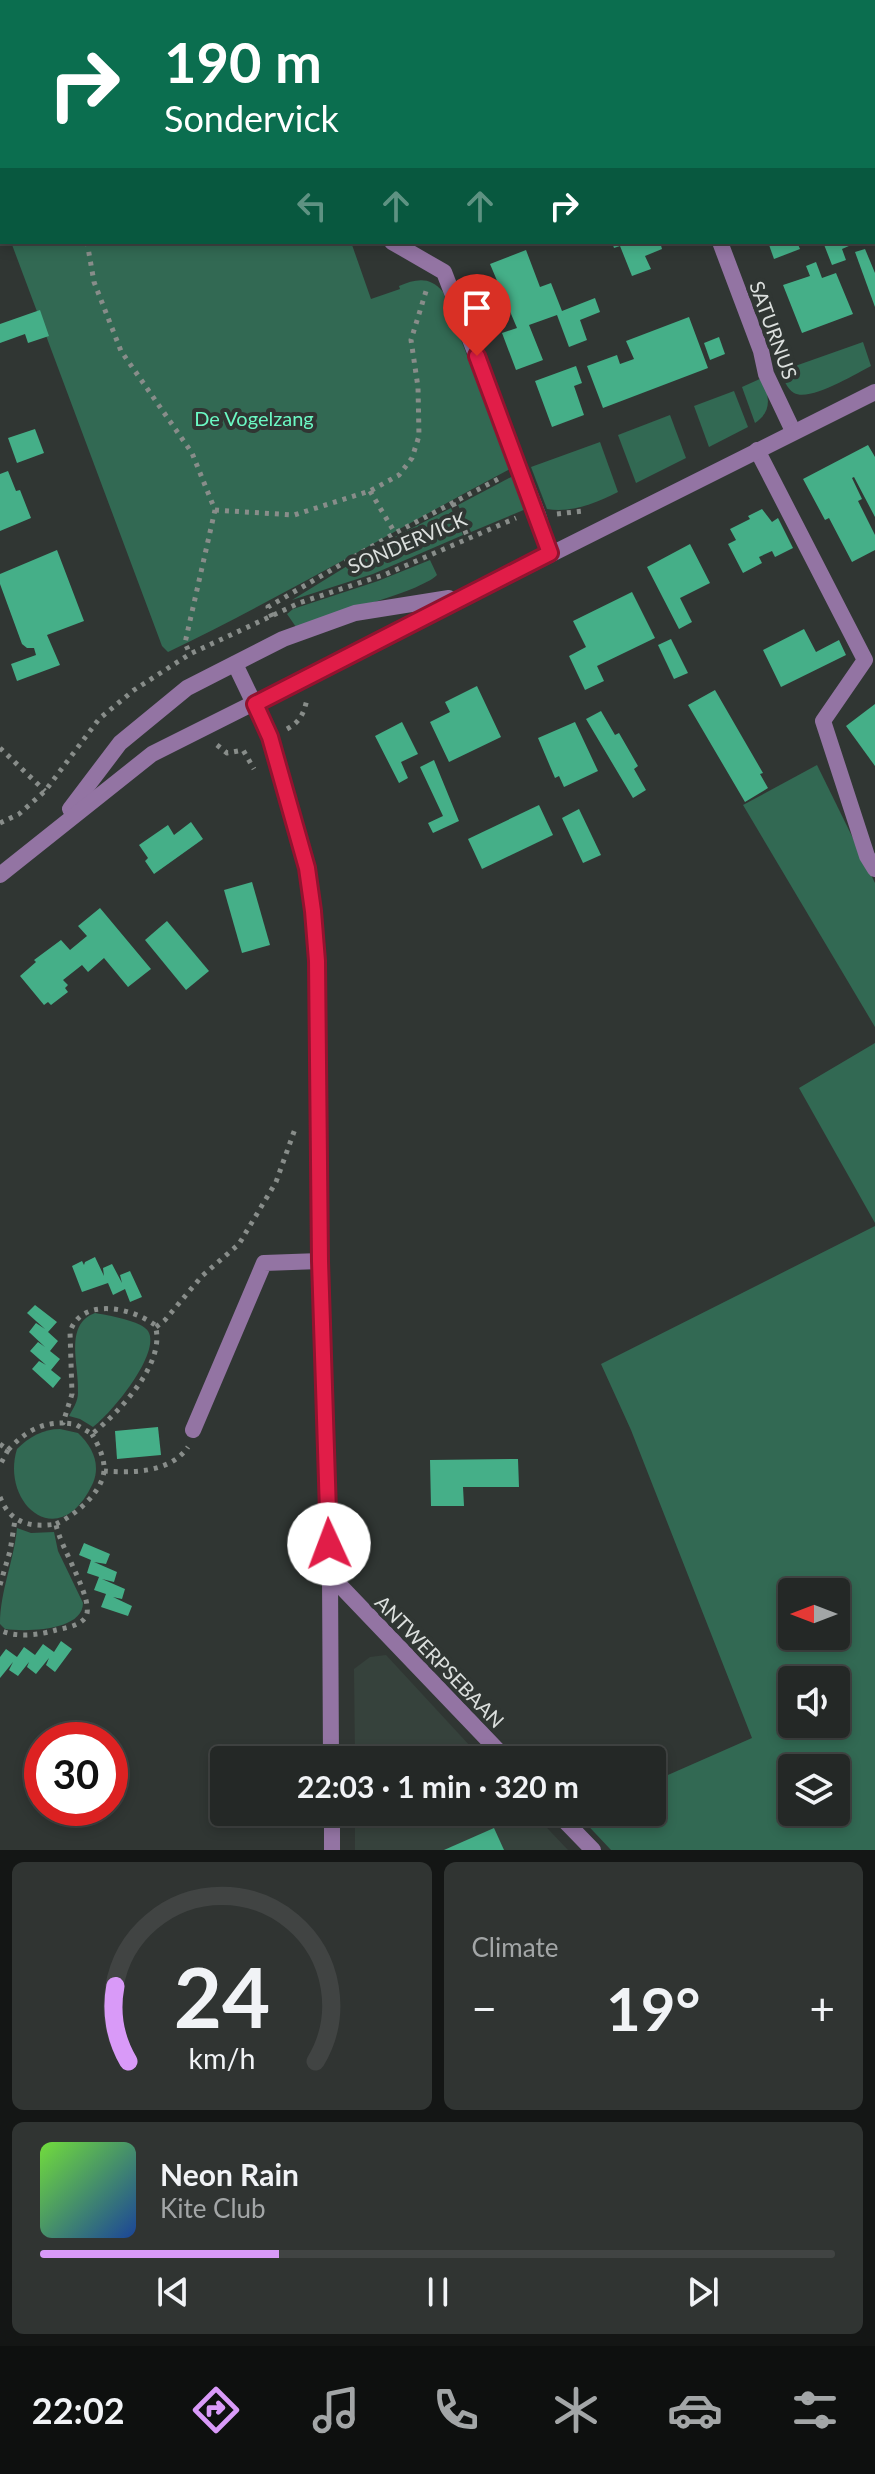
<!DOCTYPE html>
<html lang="en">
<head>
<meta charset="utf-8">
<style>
  body { margin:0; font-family:Lato,sans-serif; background:#303432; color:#f1f3f6; height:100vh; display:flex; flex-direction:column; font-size:30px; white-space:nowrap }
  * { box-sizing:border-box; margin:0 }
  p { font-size:26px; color:#a3a6a7 }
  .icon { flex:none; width:44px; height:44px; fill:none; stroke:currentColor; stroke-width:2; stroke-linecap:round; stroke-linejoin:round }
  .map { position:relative; height:1850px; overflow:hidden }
  .panel { display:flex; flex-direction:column; gap:12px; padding:12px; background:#141615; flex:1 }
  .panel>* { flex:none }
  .hud { position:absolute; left:0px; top:0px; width:876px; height:244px; box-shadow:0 4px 12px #0003,0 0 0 2px #414443; background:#0b6e4f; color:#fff; overflow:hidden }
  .needle { width:52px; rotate:270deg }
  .buttons { position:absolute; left:778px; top:1578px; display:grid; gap:16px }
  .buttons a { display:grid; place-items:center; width:72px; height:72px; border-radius:8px; background:#242826; box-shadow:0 4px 12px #0003,0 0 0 2px #414443; font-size:40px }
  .speed { position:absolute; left:24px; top:1722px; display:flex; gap:16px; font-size:40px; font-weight:700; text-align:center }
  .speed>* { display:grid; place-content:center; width:104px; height:104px; border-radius:50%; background:#242826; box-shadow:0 4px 12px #0003,0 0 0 2px #414443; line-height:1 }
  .speed .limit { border:12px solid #d22; background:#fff; color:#111 }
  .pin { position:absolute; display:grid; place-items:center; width:68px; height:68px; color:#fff; margin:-82px -34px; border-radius:50% 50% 50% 0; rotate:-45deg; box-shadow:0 0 8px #0007 }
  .pin .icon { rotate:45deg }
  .me { position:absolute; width:88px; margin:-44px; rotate:358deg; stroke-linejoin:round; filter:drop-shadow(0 0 6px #0008) }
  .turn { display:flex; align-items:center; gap:28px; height:168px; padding:0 32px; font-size:36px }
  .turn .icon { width:104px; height:104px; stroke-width:2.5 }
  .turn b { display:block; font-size:56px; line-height:68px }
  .lanes { display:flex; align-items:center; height:76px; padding:0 32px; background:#0003; justify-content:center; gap:40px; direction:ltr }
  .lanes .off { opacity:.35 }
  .big { font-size:60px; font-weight:700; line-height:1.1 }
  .panel .tile { flex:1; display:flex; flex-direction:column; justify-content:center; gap:12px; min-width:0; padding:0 28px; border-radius:12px; background:#303432 }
  .panel .dial { align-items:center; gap:0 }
  .dial svg { height:208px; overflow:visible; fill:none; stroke:#414443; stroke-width:7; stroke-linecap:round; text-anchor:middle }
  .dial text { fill:#f1f3f6; stroke:none }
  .song { display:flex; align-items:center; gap:24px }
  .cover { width:96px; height:96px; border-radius:12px; background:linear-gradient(135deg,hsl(100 70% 55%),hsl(220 70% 35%)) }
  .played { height:8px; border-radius:4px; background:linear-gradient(90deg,#d99af8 30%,#414443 30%) }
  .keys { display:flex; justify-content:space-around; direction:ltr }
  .heat { display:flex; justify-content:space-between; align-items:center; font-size:44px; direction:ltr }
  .panel .tiles { flex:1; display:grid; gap:12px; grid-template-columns:1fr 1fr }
  .tile:last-child { grid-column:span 2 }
  .trip { position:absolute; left:210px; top:1746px; width:456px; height:80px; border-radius:8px; background:#242826; box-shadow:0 4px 12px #0003,0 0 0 2px #414443; font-weight:700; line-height:80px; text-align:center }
  .dock { display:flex; height:128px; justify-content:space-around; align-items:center; background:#0e100f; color:#a3a6a7 }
  .dock .icon { width:56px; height:56px }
  .dock .selected { color:#d99af8 }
  .dock b { font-size:36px; color:#f1f3f6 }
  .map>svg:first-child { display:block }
</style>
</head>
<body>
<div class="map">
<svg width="875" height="1850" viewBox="0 0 875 1850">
  <rect width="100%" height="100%" fill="#303633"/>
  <g fill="#36423c">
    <path d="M386,1655L483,1760H355L354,1669L370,1657Z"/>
    <path d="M355,1812H532L568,1850H355Z"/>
  </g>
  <g fill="#326953" fill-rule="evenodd">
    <path d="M0,0H277L278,2H2V219Z"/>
    <path d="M11,242H351L371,299L400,289L399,286C416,279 430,276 443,292L510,469C396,529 285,596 168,652L162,646Z"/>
    <path d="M863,342L871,366C855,374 810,402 794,393C786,388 784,379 781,371Z"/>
    <path d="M762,378C769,396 773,411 755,423L742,387Z"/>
    <path d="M734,391L748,427L709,447L694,406Z"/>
    <path d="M670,415L686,458L636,483L618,435Z"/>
    <path d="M600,442L618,492C596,503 572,513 547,509L531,467Z"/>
    <path d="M513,476L526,509L471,532L458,505Z"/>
    <path d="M451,508L463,535L373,574L292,600L391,539Z"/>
    <path d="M430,560L437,575C419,593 327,614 296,627L287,614L293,609L378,581Z"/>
    <path d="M817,765L875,883V1027L743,805Z"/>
    <path d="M875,1043V1223L799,1088Z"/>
    <path d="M875,1226V1850H611L579,1816L586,1812H652V1782L752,1738L631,1430L601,1364ZM792,1592H836V1636H792ZM792,1680H836V1724H792ZM792,1768H836V1812H792Z"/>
    <path d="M95,1313C107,1315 142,1321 148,1331C162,1353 110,1415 93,1427L80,1419L69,1416C73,1409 78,1401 78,1393C80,1366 63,1325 95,1313Z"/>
    <path d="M60,1429L78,1433C92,1446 101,1464 93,1483C59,1556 0,1503 17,1449C29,1437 43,1429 60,1429Z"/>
    <path d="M17,1528L31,1533L54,1532L58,1551L83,1603C83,1631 26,1632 5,1629L0,1624C0,1591 14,1561 17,1528Z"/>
  </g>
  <g fill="#45af88">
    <path d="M612,242H660L662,249L645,256L651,269L632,276L620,246L614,248Z"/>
    <path d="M768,242H797L800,249L774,259Z"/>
    <path d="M823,242H858L842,249L846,260L832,265Z"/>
    <path d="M865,249L875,273V307L855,252Z"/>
    <path d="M526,250L540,287L551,283L562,311L595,298L600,312L580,320L587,340L569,347L557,315L529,325L543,360L516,370L502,333L517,328L490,264Z"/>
    <path d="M816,262L822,278L836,273L853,314L802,333L783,285L810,276L806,266Z"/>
    <path d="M40,310L49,336L28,343L25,334L0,343V324Z"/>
    <path d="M689,317L708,368L603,408L587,366L617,355L620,364L634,359L626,341Z"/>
    <path d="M719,337L725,354L710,360L704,343Z"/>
    <path d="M576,366L582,383L574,386L584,415L552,427L535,381Z"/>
    <path d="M35,429L44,453L17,463L8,438Z"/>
    <path d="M868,445L875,457V517L854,477L852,478L862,499L858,501L875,535V550L852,562L829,518L825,520L803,479Z"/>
    <path d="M8,471L16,491L20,490L31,518L0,531V474Z"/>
    <path d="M762,509L772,522L778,518L793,548L775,557L772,551L759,557L762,563L743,573L728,544L736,540L730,529L750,519L748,516Z"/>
    <path d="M690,544L710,583L680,598L692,622L679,629L647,567Z"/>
    <path d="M57,550L84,621L47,635L60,665L17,681L11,664L36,655L34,648H27L22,644L0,584V574Z"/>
    <path d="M632,592L655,638L597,666L604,681L585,690L569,656L586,647L573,621Z"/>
    <path d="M804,629L816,652L839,640L846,655L781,687L763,650Z"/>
    <path d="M671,639L688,673L674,679L658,645Z"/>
    <path d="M477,686L501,737L449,762L430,722L450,712L445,702Z"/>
    <path d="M715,690L763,773L760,774L768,788L745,802L688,705Z"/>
    <path d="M875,704V766L846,726Z"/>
    <path d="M601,711L615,735L619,733L638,766L634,769L646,790L633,798L586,719Z"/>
    <path d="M402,722L418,754L401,762L408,778L399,783L375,736Z"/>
    <path d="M575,722L598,771L564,787L559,776L555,778L538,738Z"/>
    <path d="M434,760L459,821L433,833L428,823L443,816L420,767Z"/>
    <path d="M539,805L553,835L482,869L468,839Z"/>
    <path d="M579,809L601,855L583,863L562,818Z"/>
    <path d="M191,822L203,839L154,874L145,861L148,858L139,845L168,825L174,835Z"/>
    <path d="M252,882L270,945L242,953L224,890Z"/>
    <path d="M100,908L151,969L128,987L104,958L88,972L82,965L63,980L68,985L65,988L68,992L51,1005L48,1002L44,1005L20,976L36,962L34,960L61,940L70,950L87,936L78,926Z"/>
    <path d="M167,921L209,971L186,990L145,940Z"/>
    <path d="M95,1257L104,1276L103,1268L112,1264L122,1283L120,1275L130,1271L142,1297L130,1302L125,1289L113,1295L108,1283L82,1292L72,1266L82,1261L84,1265L85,1262Z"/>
    <path d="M35,1305L57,1322L48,1332L58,1341L50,1351L60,1359L51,1370L61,1378L53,1388L32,1369L39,1361L46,1365L30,1351L38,1342L45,1347L29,1332L36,1323L45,1329L27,1313Z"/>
    <path d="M158,1427L161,1455L117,1459L115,1431Z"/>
    <path d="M518,1459L519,1487H463L464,1506H431L430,1460Z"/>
    <path d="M84,1543L110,1554L106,1564L94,1562L117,1572L114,1582L102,1579L125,1589L122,1599L113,1597L132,1606L128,1616L101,1607L106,1594L94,1590L99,1577L87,1573L91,1560L79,1555Z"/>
    <path d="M61,1641L72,1649L55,1672L46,1665L49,1658L36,1674L27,1667L29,1662L18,1676L9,1670L13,1662L0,1678V1657L6,1649L17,1657L24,1647L35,1655L43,1644L54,1652Z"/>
    <path d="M494,1828L504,1850H444Z"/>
  </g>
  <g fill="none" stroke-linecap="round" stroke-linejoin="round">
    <g stroke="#888d8a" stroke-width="5" stroke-dasharray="4 6" stroke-linecap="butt">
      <path d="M57,0L58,2"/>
      <path d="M145,0L146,2"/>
      <path d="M215,2V0"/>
      <path d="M87,242L94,282L121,351L192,453L215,510L185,643L190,654"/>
      <path d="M370,491L395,533"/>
      <path d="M453,503L468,538"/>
      <path d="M215,510L294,515L370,491L399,475L412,458L419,436L418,387L411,340L427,288"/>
      <path d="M557,514L583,511"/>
      <path d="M272,617L268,607L395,533L502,477"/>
      <path d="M287,729C300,722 304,713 307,699"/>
      <path d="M217,745L227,753L243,750L254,769"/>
      <path d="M0,748L45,791"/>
      <path d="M0,823L19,814L45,791L99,719L134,690L190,654L299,603L386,574L516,518"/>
      <path d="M156,1327L165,1320L202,1276L239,1244L276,1182L295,1129"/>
      <path d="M0,1444L8,1450L0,1465"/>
      <path d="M8,1450C24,1433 39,1423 63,1423L72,1394L70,1332C81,1297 131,1307 155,1325C167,1363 119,1412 92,1434L75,1424L63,1423"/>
      <path d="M104,1471C132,1473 170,1473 188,1447"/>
      <path d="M0,1497C10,1523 30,1528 56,1524C59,1546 97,1603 85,1618C79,1626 65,1628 56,1630C40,1635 15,1638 0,1630"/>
      <path d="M56,1524C74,1516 102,1493 104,1471C105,1458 98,1445 92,1434"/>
      <path d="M0,1585L10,1551L15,1520"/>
    </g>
    <path stroke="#9374a3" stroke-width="16" d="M757,450L865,660L823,721L867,856L875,869"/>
    <g stroke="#9374a3" stroke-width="16">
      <path d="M630,0L631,2"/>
      <path d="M392,242L444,272L538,515L550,553"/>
      <path d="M720,242L761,351L766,374L793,431"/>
      <path d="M235,664L270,737L307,868L313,911L317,961L320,1261L330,1575L507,1760"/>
      <path d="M193,1430L264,1263L320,1261"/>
      <path d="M330,1575L331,1760"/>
      <path d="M332,1812V1850"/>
      <path d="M556,1812L593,1850"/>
    </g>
    <g stroke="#9374a3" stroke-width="16">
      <path d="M70,809L120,743L187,688L283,639L355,613L449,598"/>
      <path d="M0,875L152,754L875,392"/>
    </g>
  </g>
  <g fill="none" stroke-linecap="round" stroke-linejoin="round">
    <defs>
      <path id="route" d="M329,1544L320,1261L317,961L313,911L307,868L270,737L255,704L550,553L477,356"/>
    </defs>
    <use href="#route" stroke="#92132f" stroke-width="20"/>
    <use href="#route" stroke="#e11d48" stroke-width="14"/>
  </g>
  <g text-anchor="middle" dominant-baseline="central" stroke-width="8" stroke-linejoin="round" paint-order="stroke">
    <g font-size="20" fill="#dbdfdd" stroke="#303633">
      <text transform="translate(774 330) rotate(70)">SATURNUS</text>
      <text transform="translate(407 542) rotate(-23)">SONDERVICK</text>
      <text transform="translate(440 1661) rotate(46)">ANTWERPSEBAAN</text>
    </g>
    <g font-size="20" fill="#6bf8c3" stroke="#303633">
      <text x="254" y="418">De Vogelzang</text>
    </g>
  </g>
</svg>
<div class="buttons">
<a><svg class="needle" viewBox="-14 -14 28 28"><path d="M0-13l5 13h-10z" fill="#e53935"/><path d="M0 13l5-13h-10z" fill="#a3a6a7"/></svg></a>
<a><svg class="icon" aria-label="sound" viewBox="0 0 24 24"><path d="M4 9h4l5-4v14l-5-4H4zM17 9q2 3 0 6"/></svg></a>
<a><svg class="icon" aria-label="layers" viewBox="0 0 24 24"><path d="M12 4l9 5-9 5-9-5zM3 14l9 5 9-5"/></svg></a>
</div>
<div class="speed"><div class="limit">30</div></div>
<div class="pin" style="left:477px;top:356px;background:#d93025"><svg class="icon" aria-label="arrive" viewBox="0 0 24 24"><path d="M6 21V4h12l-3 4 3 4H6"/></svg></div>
<svg class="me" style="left:329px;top:1544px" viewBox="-20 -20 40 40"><circle r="19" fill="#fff"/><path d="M0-13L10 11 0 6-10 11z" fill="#e11d48"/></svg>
<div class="trip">22:03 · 1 min · 320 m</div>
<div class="hud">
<div class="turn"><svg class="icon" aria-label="right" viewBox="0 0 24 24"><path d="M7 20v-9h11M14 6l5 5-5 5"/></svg><div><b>190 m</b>Sondervick</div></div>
<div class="lanes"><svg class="icon off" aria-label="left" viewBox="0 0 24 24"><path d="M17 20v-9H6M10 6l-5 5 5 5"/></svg><svg class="icon off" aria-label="ahead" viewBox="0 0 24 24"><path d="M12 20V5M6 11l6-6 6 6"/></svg><svg class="icon off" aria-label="ahead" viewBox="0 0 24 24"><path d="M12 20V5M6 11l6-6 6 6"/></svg><svg class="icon" aria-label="right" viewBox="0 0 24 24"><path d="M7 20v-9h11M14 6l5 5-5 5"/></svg></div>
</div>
</div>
<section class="panel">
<div class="tiles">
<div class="tile dial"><svg viewBox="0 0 100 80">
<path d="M14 69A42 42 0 1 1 86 69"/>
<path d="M14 69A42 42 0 0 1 9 40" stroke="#d99af8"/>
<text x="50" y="56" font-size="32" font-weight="700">24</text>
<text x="50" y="72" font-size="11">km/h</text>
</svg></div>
<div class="tile"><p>Climate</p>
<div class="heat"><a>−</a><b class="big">19°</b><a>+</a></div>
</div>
<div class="tile">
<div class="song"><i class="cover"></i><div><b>Neon Rain</b><p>Kite Club</p></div></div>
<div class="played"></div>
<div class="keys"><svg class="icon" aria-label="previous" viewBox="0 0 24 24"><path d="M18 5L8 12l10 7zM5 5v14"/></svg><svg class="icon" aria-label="pause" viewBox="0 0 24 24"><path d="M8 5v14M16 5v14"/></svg><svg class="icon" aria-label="next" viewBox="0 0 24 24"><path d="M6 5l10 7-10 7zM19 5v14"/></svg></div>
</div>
</div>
</section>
<nav class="dock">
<b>22:02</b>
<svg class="icon selected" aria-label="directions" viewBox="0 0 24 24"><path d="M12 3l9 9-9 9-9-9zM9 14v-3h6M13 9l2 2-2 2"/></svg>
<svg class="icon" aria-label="music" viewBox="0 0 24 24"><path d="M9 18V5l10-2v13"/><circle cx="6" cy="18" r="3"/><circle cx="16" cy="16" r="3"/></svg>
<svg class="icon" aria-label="phone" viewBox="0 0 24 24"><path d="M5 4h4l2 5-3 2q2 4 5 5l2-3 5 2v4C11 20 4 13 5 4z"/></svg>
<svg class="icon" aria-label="climate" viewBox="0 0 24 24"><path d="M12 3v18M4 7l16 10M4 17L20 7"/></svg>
<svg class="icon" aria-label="car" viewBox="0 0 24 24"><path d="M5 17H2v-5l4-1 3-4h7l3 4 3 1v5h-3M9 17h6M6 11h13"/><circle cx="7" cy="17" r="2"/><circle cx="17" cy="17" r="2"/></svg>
<svg class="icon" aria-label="filters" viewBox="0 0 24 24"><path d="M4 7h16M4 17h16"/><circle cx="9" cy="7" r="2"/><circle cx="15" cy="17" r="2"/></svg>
</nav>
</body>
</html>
